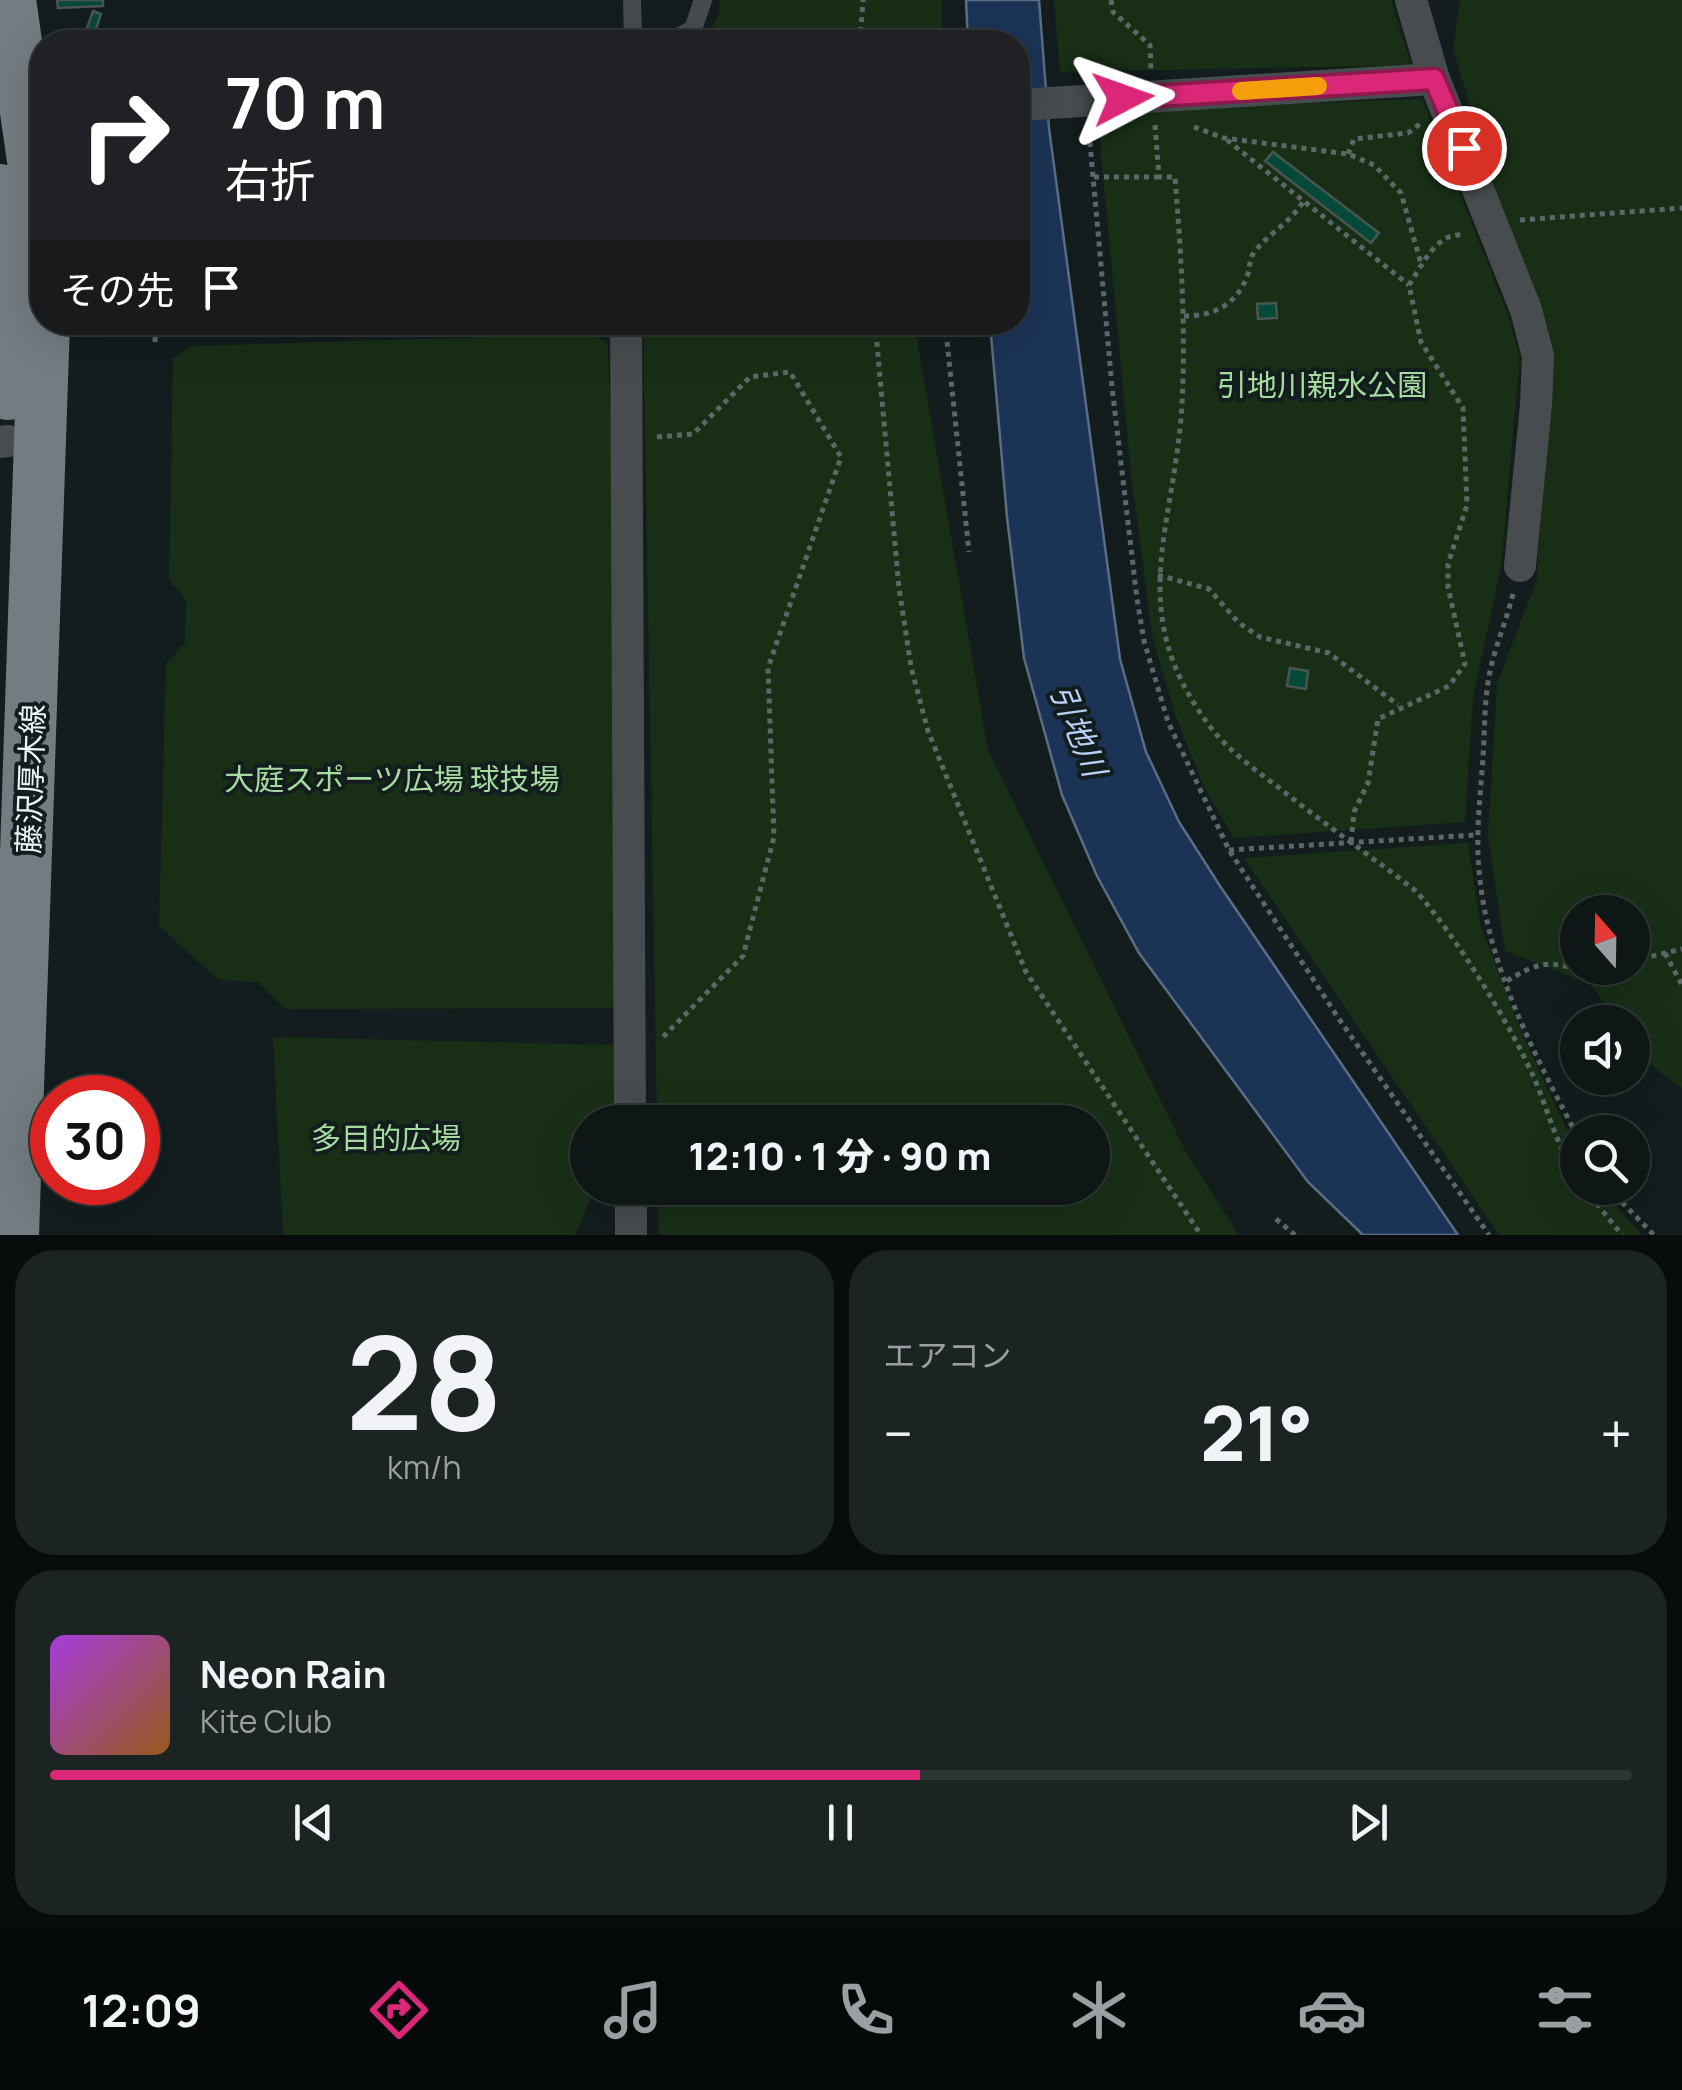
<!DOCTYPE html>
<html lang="ja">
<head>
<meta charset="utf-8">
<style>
  body { margin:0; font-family:Manrope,"Noto Sans JP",sans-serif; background:#1c2323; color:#f1f3f6; height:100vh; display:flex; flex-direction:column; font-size:38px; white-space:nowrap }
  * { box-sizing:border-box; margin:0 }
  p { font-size:32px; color:#9b9fa1 }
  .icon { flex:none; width:55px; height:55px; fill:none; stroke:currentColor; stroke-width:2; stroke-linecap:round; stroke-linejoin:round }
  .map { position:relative; height:1235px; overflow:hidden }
  .details { display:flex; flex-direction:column; gap:15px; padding:15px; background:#080c0c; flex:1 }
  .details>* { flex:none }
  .top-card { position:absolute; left:30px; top:30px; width:1000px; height:305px; border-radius:40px; box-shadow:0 10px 40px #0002,0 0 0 2px #2e3535; background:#202124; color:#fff; overflow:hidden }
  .needle { width:65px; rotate:340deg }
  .controls { position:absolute; left:1560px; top:895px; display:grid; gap:20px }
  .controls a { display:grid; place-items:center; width:90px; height:90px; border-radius:50%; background:#0e1616; box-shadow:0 10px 40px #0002,0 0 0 2px #2e3535; font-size:50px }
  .speed { position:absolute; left:30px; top:1075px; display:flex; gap:20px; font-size:50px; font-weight:700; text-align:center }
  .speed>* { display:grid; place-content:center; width:130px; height:130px; border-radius:50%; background:#0e1616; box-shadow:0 10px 40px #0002,0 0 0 2px #2e3535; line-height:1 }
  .speed .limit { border:15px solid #d22; background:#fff; color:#111 }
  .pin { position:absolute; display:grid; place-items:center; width:85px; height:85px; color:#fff; margin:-42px; border:5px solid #fff; border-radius:50%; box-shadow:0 2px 10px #0007 }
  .me { position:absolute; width:110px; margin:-55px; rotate:86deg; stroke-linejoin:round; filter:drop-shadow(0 0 8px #0008) }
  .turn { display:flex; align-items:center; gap:35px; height:210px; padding:0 30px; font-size:45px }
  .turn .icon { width:130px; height:130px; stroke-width:2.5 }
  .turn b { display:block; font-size:70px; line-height:85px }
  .then { display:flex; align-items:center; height:95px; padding:0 30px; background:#0003; gap:20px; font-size:38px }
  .big { font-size:75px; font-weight:800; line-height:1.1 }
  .details .widget { flex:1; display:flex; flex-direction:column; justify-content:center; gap:15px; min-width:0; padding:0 35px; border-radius:40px; background:#1c2323 }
  .details .dial { align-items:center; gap:0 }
  .dial b { font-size:130px; line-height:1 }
  .song { display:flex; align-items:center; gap:30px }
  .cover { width:120px; height:120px; border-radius:15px; background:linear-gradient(135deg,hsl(280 70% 55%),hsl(30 70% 35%)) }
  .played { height:10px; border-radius:5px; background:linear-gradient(90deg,#db2777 55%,#2e3535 55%) }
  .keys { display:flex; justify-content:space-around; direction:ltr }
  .heat { display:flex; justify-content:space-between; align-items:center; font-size:55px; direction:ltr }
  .details .tiles { flex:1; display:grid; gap:15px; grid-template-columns:1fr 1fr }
  .widget:last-child { grid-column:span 2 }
  .trip { position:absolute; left:570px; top:1105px; width:540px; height:100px; border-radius:50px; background:#0e1616; box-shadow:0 10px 40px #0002,0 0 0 2px #2e3535; font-weight:800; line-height:100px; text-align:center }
  .tab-bar { display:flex; height:160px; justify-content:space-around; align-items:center; background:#060909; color:#9b9fa1 }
  .tab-bar .icon { width:70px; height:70px }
  .tab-bar .on { color:#db2777 }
  .tab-bar b { font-size:45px; color:#f1f3f6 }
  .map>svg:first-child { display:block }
</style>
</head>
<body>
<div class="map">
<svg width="1682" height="1235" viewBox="0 0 1682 1235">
  <rect width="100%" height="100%" fill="#131d1e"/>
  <g fill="#182f16" fill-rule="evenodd">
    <path d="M720,0H942L943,42H705L719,14Z"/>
    <path d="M1054,0H1391L1411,65L1060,72Z"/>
    <path d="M1460,0H1682V1088C1655,1067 1633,1059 1632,1022H1617L1591,984L1505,951L1488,834L1497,684L1537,579L1552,355L1519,269L1453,49ZM1578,912H1632V968H1578Z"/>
    <path d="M1422,99L1508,315L1520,357L1501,567L1473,698L1465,822L1234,838L1204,787L1176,717L1153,640L1131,474L1097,111Z"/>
    <path d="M643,323H914L988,750L1187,1154L1239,1235H659L658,1188H1092V1122H657Z"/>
    <path d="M594,334L608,344L627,1008L286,1009L258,982L219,980L159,926L166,664L185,643L186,601L169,579L173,359L191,346Z"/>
    <path d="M1468,843L1480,924L1522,1034L1577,1151L1578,1188H1600L1642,1235H1499L1244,858Z"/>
    <path d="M273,1037L615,1045L613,1122H588V1188H595L575,1235H283Z"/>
  </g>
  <path fill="#1b3355" stroke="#5a6d85" stroke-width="2.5" d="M966,0H1039L1049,128L1120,659L1146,752L1179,822L1220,886L1458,1235H1363L1308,1182L1139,953L1097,876L1062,795L1024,658L1007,517L990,323L1018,322V42H968Z"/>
  <g fill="#054a39" stroke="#4a5551" stroke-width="2.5">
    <path d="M57,0H103V6L58,8Z"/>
    <path d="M93,11L101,14L92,42H82Z"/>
    <path d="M1273,152L1379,233L1371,243L1265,161Z"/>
    <path d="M1276,303L1277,318L1258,319L1257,304Z"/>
    <path d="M1290,668L1308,671L1306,689L1287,686Z"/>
  </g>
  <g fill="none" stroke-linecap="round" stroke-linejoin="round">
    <g stroke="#5e6768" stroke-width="5" stroke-dasharray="5 5" stroke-linecap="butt">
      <path d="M1111,0L1113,12L1150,45L1151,70"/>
      <path d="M860,42L863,0"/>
      <path d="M1155,125L1159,177H1175C1181,253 1186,328 1182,404C1175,528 1123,611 1209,725C1228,751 1257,771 1283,791C1326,825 1372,857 1416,891C1458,939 1509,1022 1535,1080C1549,1114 1558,1148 1578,1179"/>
      <path d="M1194,127L1224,138L1348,154L1374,165L1401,193L1422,267"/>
      <path d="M1089,132L1112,387L1137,599L1144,641L1168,722L1229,850L1337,1016L1489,1235"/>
      <path d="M1227,140L1409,285"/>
      <path d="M1348,154L1354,139L1408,133L1420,124"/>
      <path d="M1094,177H1159"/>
      <path d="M1520,220L1682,208"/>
      <path d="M1184,316C1213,316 1235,306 1247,277C1250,269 1249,261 1253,254C1264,237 1288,225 1303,202"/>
      <path d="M875,322L899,588L911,667L928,731L1026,972L1201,1235"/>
      <path d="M945,322L969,552"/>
      <path d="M155,332L545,322"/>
      <path d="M155,342L156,322"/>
      <path d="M657,437L693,434L750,377L790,372L841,457L768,668L774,837L743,956L660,1040"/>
      <path d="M1158,575L1209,589L1239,623L1260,637L1329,653L1398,705"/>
      <path d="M1513,594C1507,618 1497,642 1491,667C1484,696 1485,728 1483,758C1480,799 1475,839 1480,880C1490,970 1536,1058 1578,1137"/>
      <path d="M1351,842L1354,812L1368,783L1378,719L1449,686L1465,664L1448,587V564L1467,505L1463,408L1421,342L1409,285C1422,266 1436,232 1463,235"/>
      <path d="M1229,850L1475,835"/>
      <path d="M1665,953L1682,985"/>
      <path d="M1632,961L1682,949"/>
      <path d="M1507,981C1559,948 1557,975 1605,968"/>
      <path d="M1584,1188L1622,1235"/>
      <path d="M1608,1188L1654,1235"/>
      <path d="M1276,1219L1295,1235"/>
    </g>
    <g stroke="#474c4e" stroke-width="18">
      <path d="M632,0L633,42"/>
      <path d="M669,42L693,29L703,0"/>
    </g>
    <g stroke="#474c4e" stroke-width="32">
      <path d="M1411,0L1434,79L1526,310L1538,356L1536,405L1520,566"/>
      <path d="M1018,105L1434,79"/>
      <path d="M626,322L630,1122"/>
      <path d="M0,442L8,441"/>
      <path d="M631,1188V1235"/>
    </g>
    <g stroke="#737c81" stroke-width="52">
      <path d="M10,0L42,223"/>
      <path d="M0,190L7,248L8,394"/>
      <path d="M13,1235L44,322"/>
    </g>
  </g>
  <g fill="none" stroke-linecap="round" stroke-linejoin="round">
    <defs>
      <path id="route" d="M1123,98L1434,79L1464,148"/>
    </defs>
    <use href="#route" stroke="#8e194d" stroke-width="25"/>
    <use href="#route" stroke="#db2777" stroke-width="18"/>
    <path stroke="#f59e0b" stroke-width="18" d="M1241,91L1318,86"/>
  </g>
  <g text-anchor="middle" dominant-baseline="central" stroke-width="8" stroke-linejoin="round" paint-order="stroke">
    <g font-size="30" fill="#a5db9f" stroke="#131d1e">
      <text x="1322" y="384">引地川親水公園</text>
      <text x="392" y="778">大庭スポーツ広場 球技場</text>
      <text x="386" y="1137">多目的広場</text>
    </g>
    <g font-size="30" fill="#eef5f5" stroke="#131d1e">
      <text transform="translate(30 779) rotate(-88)">藤沢厚木線</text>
    </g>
    <g font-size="32" font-style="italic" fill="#b7d0f6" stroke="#131d1e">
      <text transform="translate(1079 730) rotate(68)">引地川</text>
    </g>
  </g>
</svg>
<div class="controls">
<a><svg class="needle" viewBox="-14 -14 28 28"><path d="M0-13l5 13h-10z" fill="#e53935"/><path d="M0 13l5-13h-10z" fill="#9b9fa1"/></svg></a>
<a><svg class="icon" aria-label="sound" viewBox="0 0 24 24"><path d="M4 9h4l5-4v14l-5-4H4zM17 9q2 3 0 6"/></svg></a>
<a><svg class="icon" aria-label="search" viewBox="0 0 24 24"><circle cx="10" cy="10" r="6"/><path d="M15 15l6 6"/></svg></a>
</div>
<div class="speed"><div class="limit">30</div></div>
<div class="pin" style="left:1464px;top:148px;background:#d93025"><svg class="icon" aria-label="arrive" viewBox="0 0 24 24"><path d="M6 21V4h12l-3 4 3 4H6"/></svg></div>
<svg class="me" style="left:1123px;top:98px" viewBox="-20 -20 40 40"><path d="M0-17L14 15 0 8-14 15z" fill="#db2777" stroke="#fff" stroke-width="4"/></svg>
<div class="trip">12:10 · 1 分 · 90 m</div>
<div class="top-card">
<div class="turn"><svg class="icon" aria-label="right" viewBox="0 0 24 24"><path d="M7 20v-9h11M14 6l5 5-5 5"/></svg><div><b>70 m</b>右折</div></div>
<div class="then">その先<svg class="icon" aria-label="arrive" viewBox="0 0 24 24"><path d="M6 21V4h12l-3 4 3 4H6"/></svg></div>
</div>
</div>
<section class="details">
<div class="tiles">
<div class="widget dial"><b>28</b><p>km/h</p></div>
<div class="widget"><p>エアコン</p>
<div class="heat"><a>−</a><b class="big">21°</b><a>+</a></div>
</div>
<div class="widget">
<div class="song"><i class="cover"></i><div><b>Neon Rain</b><p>Kite Club</p></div></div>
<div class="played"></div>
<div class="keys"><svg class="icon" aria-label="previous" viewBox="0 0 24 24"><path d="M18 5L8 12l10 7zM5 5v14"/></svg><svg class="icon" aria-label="pause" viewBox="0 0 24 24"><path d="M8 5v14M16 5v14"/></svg><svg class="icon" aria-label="next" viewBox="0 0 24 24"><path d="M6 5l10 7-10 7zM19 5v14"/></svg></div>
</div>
</div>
</section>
<nav class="tab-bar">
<b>12:09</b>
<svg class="icon on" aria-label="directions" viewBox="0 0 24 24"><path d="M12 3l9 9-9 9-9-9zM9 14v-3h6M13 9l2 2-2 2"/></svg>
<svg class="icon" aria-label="music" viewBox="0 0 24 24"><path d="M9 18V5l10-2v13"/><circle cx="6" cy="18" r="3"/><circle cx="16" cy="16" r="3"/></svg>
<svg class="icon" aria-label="phone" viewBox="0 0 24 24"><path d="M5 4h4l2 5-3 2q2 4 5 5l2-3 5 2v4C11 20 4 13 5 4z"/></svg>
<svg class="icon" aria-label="climate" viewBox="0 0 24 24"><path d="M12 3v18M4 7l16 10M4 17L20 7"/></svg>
<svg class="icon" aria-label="car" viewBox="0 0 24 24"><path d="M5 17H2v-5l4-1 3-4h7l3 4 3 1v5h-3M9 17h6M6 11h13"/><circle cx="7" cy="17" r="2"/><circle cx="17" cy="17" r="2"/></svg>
<svg class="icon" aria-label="filters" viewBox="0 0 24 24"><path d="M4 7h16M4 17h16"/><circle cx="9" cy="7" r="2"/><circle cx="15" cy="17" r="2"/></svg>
</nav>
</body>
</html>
